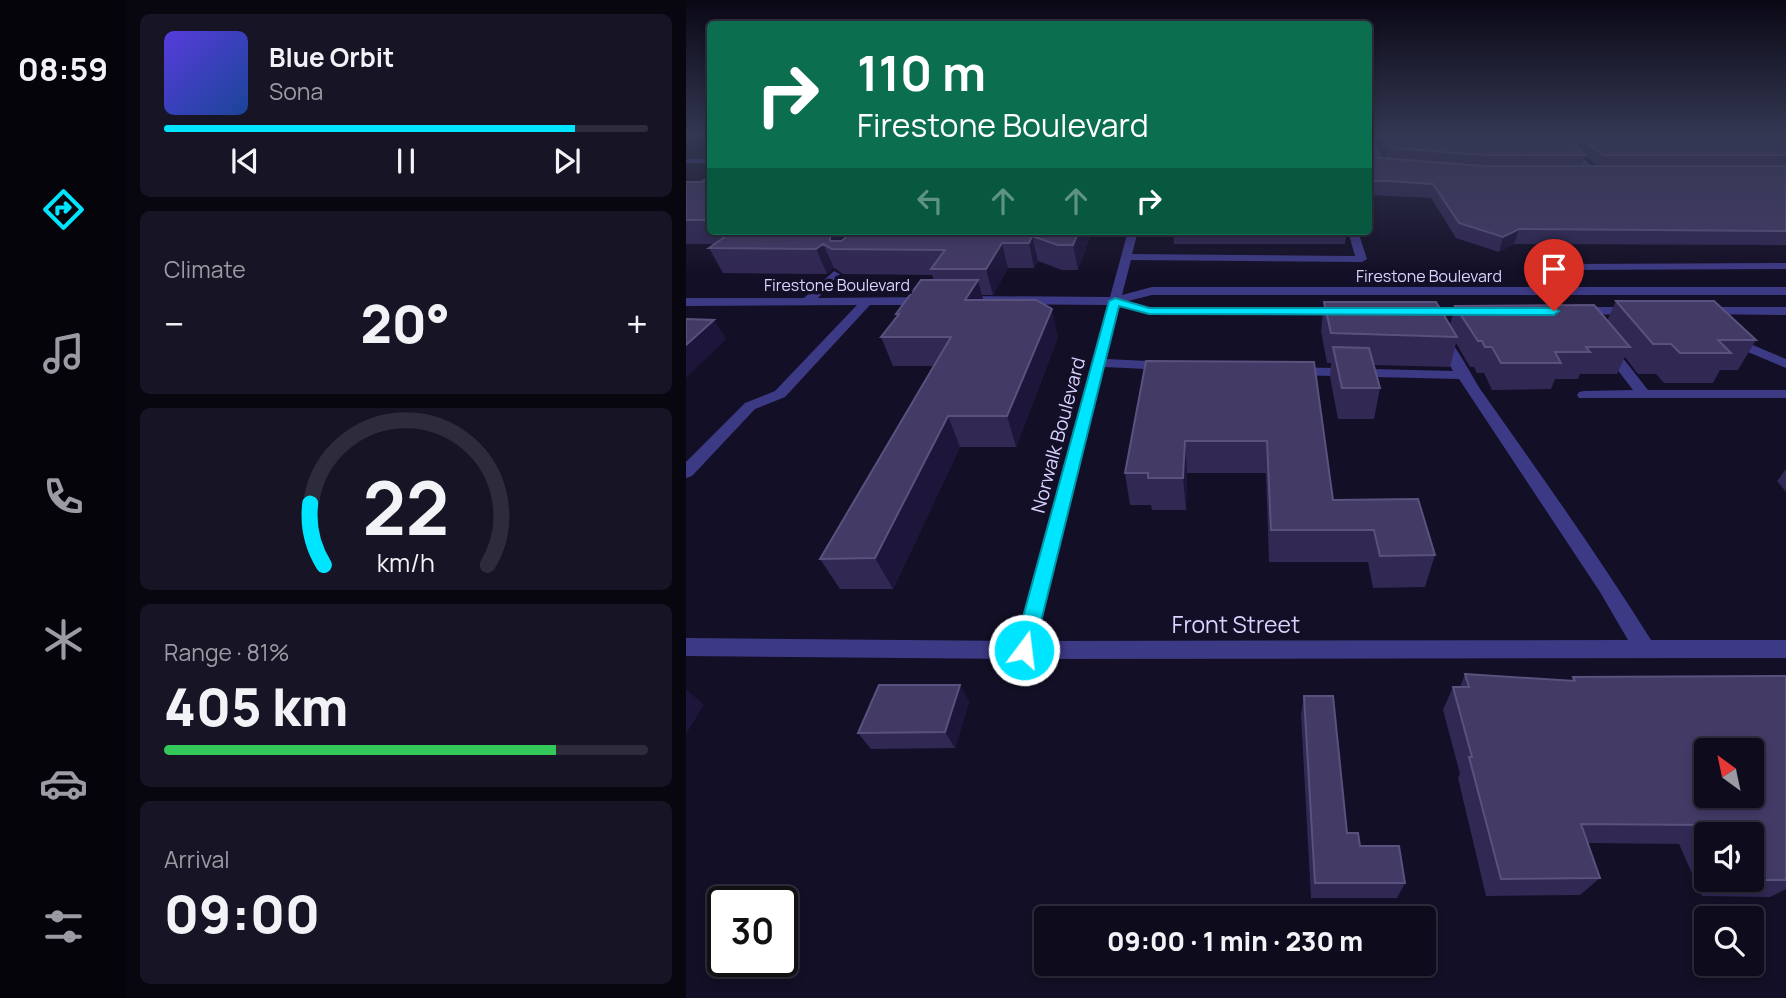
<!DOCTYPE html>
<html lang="en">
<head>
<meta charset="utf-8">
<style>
  body { margin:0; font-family:Manrope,sans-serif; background:#171425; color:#f1f3f6; height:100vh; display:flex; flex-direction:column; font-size:26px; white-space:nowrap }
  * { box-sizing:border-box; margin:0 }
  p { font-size:23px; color:#9b9ba3 }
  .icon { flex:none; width:38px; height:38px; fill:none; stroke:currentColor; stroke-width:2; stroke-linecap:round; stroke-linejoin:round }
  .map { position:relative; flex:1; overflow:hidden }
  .drawer { display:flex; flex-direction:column; gap:14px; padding:14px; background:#08060f; width:560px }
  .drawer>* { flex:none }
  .top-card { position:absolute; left:21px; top:21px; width:665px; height:214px; border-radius:7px; box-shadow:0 4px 10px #0003,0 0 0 2px #2e2b3b; background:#0b6e4f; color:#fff; overflow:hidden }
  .needle { width:46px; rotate:327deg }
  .buttons { position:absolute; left:1008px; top:738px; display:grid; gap:14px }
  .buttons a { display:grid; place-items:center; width:70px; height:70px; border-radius:7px; background:#0e0b1c; box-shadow:0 4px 10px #0003,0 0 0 2px #2e2b3b; font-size:35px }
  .speed { position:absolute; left:21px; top:886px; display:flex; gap:14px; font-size:35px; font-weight:700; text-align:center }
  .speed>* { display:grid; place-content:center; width:91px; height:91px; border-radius:50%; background:#0e0b1c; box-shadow:0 4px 10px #0003,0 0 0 2px #2e2b3b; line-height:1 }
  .speed .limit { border:4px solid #111; border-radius:10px; background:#fff; color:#111 }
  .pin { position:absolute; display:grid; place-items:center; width:60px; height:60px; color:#fff; margin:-72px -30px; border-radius:50% 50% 50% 0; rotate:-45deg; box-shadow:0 0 7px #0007 }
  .pin .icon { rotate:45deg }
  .me { position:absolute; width:77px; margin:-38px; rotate:15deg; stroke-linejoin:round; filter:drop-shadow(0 0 5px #0008) }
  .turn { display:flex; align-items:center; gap:24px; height:147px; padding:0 35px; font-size:32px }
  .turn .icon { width:91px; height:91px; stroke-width:2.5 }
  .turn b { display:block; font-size:49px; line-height:60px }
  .lanes { display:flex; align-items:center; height:66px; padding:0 35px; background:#0003; justify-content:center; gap:35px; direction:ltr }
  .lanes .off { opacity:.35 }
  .big { font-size:52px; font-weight:800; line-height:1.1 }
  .drawer .card { flex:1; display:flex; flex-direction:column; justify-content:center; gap:10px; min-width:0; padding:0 24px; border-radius:10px; background:#171425 }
  .drawer .dial { align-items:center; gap:0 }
  .dial svg { height:182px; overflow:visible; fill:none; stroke:#2e2b3b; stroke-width:7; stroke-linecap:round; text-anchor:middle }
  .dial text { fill:#f1f3f6; stroke:none }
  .song { display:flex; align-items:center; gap:21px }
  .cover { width:84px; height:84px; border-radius:10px; background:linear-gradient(135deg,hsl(250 70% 55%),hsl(220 70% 35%)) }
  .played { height:7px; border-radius:4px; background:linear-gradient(90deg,#00e5ff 85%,#2e2b3b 85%) }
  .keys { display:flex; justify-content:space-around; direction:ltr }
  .heat { display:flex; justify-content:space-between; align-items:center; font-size:38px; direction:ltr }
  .charge { height:10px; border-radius:5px; background:linear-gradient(90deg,#34c759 81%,#2e2b3b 0) }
  .trip { position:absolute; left:348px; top:906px; width:402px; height:70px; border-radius:7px; background:#0e0b1c; box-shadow:0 4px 10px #0003,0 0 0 2px #2e2b3b; font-weight:800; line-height:70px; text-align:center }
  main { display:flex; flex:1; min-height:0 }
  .tab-bar { display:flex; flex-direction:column; width:126px; justify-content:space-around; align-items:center; background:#06040b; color:#9b9ba3 }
  .tab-bar .icon { width:49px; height:49px }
  .tab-bar .selected { color:#00e5ff }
  .tab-bar b { font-size:32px; color:#f1f3f6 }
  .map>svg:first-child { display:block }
</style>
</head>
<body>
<main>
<nav class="tab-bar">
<b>08:59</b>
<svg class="icon selected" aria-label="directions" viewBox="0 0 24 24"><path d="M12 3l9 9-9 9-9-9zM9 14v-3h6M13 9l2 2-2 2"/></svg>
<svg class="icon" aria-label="music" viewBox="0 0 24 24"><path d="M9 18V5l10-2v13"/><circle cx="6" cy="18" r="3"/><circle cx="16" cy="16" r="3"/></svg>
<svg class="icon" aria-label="phone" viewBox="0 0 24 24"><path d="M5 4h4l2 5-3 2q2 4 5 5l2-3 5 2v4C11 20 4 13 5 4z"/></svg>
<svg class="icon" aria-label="climate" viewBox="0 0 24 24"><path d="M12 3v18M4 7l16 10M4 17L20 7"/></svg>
<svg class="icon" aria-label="car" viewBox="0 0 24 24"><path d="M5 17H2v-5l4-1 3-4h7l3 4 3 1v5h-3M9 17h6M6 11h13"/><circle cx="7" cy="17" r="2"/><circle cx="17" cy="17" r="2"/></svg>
<svg class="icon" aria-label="filters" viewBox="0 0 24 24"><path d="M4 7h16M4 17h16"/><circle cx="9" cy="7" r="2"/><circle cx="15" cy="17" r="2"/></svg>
</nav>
<section class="drawer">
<div class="card">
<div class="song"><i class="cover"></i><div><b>Blue Orbit</b><p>Sona</p></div></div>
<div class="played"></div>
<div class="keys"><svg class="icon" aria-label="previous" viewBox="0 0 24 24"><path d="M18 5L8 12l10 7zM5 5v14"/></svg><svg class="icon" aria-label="pause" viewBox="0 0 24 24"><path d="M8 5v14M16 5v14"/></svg><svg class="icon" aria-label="next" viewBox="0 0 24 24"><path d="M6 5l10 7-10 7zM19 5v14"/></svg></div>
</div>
<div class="card"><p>Climate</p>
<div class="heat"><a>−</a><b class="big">20°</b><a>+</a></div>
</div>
<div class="card dial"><svg viewBox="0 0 100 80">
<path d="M14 69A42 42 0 1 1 86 69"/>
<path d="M14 69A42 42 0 0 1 8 42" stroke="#00e5ff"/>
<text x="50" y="56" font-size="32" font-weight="700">22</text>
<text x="50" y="72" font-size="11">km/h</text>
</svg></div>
<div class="card"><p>Range · 81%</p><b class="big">405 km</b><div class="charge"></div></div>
<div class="card"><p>Arrival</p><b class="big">09:00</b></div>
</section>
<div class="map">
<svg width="1100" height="998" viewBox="0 0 1100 998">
  <rect width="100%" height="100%" fill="#130f26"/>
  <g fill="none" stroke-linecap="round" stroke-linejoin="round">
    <g fill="#3d3a85" fill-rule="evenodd">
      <path d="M682,136H687L701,167L694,165L682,143Z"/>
      <path d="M861,136H869L913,171V175H907Z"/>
      <rect x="0" y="159" width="24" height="4"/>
      <path d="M442,231H452L446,254L669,256L662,231H672L681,259L676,262L445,260L436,295L466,287H858L855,277L862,269L879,264L1100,263V269L880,270L867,277L870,287H1100V295H466L442,301L464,307H659L665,311L659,315H463L434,306L420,359L483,362L490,366L483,370L418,367L351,641L942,640L914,592L773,379L606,375L599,371L606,367L767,371L748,336L755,332C766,336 788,381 797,393C854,474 912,555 965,640H1100V658L338,659L0,656V638L330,641L422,305L275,304L269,300L275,296L424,297Z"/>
      <path d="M148,271L154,274L132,298L244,297L250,301L244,305H184L99,397L69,409L6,476L0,478V462L59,403L89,391L171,305L0,306V298H118Z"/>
      <path d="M733,307H792L798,311L792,315L729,314L727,311Z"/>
      <path d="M890,307H950L956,311L950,315L886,314L884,311Z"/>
      <path d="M1016,307H1100V315L1012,314V308Z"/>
      <path d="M1043,335L1100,359V368L1038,342L1036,339Z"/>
      <path d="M920,342L925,343L962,390H1100V398H893L891,395L893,392L898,391L947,390L913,346Z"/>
    </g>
  </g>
  <g fill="#312854" fill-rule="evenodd">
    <path d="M682,136L688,157L701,158L690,136H1100V245L828,244L813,252L770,238L745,198L682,195ZM899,156L907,162L911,166H895Z"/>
    <path d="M24,176V231H406L392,270H376L352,261L348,268H322L307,295H296L297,300L372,337L330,447H274L207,589H154L134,559L247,366H207L195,337L211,316L210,314L248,280L246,275L157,274L148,268L141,274L37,273L23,248L29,244H0V182H15Z"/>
    <path d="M487,231H661L659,244H488Z"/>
    <path d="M930,301L1070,340L1052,370H1034L1027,383H978L970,374H952L939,357L931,374H894L892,379H869L865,389L806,390L798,373H791L788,367H784L770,343L764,367L688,365L694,388L688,419H652L644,377L645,363H641L635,331L638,302L764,325L769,306L921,321Z"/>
    <path d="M628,362L647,500L749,555L739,587L687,588L682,562H583L580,473H501L500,510H466L465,505H444L439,473Z"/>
    <path d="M1100,469V492L1091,481Z"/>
    <path d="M779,674L885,681L887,677L1100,676V889L1084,897L1016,896L993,844L902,843L914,878L894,895L800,896L772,778L774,774L757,710L767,687H774ZM1020,835H1066V880H1020Z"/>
    <path d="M618,696L661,833L674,846L719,883L711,898H625L615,716Z"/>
    <path d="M283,701L269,748L185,749L172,733Z"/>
  </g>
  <g fill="#1d163a">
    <path d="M689,147L688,159L682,160V148Z"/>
    <path d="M833,229L828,244L813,252L817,237Z"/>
    <path d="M147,231H180L163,249L144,241V234Z"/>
    <path d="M393,231H406L392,270L387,245Z"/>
    <path d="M346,236L352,261L348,268L343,243Z"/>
    <path d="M316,243L322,268L307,295L300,269Z"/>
    <path d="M137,244L148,268L141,274L130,249Z"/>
    <path d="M292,280L299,308L279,300Z"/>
    <path d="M366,309L372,337L330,447L321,416Z"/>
    <path d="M28,320L40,339L0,378V345Z"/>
    <path d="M262,416L274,447L207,589L189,558Z"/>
    <path d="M499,441L501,473L500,510L497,478Z"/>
    <path d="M274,685L283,701L269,748L259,732Z"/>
    <path d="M0,689L18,705L0,734Z"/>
  </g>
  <g fill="#433a66" stroke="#5a527e" stroke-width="2" fill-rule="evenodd">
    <path d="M682,136H683L689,147L682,148Z"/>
    <path d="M698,136H876L899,155H798L705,148Z"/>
    <path d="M892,136H1100V155H917Z"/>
    <path d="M682,152L683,157L798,166H1100V231L833,229L817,237L773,223L747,184L701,181H682Z"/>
    <path d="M24,176V220H0V182H15Z"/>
    <path d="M42,231H147L144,234V241H156L166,231H393L387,245H372L346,236L343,243H316L300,269H245L259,250L146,249L137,244L130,249L23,248L40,236H35Z"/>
    <path d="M235,280H292L279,300H350L366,309L321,416H262L189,558L134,559L265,337H195L213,314H210Z"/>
    <path d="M930,301H1028L1070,340H1032L1045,353H994L985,344H967Z"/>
    <path d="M638,302H750L771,337L645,333Z"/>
    <path d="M908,305L944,347H900L904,352H869L875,363H815L806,347H799L796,341H792L769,306Z"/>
    <path d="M0,319L28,320L0,345Z"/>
    <path d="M647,347L683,348L694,388H656Z"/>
    <path d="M460,361L628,362L647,500L732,499L749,555L694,556L688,530H585L581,441H499L497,478H462V473H439Z"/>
    <path d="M779,674L889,681L887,677L1100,676V880H1066V835H1023L1018,825L895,824L914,878L815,879L783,757H786L767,687H783ZM1020,751H1066V796H1020Z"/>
    <path d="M193,685H274L259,732L172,733Z"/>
    <path d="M618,696H647L661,833H672L674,846H713L719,883H629Z"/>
  </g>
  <linearGradient id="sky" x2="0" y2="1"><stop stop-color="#0a0815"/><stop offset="0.49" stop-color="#333752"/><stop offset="1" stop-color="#333752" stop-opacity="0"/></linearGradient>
  <rect width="1100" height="275" fill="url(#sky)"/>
  <path fill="#00e5ff" stroke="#0095a6" stroke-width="2" d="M429,298L463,308H868L873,311L868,315L463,314L433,306L348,650L345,656L338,659L331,656L328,650L423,301Z"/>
  <g text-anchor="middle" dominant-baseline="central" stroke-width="7" stroke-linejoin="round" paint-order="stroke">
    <g font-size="16" fill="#d9d4ff" stroke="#130f26">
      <text x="743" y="276">Firestone Boulevard</text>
      <text x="151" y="285">Firestone Boulevard</text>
    </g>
    <g font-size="19" fill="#d9d4ff" stroke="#130f26">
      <text transform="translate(372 435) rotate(-75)">Norwalk Boulevard</text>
    </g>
    <g font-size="23" fill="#d9d4ff" stroke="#130f26">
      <text x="550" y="624">Front Street</text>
    </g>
  </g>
</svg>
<div class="buttons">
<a><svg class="needle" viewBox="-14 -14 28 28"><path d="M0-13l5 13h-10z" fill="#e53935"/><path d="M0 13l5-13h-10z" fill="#9b9ba3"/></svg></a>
<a><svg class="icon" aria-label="sound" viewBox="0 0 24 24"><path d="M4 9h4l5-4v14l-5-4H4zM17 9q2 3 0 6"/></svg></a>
<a><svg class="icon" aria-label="search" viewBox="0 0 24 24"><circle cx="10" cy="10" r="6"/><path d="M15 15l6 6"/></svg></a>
</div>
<div class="speed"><div class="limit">30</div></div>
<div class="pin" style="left:868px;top:311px;background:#d93025"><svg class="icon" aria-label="arrive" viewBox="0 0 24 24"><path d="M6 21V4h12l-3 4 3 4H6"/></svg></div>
<svg class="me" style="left:338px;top:650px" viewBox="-20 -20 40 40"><circle r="17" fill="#00e5ff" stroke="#fff" stroke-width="3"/><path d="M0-11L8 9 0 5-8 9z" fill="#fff"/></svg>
<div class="trip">09:00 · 1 min · 230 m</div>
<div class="top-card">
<div class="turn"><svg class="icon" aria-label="right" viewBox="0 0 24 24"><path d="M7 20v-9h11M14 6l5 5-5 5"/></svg><div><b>110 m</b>Firestone Boulevard</div></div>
<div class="lanes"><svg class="icon off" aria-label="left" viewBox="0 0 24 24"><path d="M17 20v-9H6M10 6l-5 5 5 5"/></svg><svg class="icon off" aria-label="ahead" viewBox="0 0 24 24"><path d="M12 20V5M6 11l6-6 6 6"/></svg><svg class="icon off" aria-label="ahead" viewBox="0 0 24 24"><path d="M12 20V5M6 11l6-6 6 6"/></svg><svg class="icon" aria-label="right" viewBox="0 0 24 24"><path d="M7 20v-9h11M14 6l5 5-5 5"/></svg></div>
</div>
</div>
</main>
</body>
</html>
